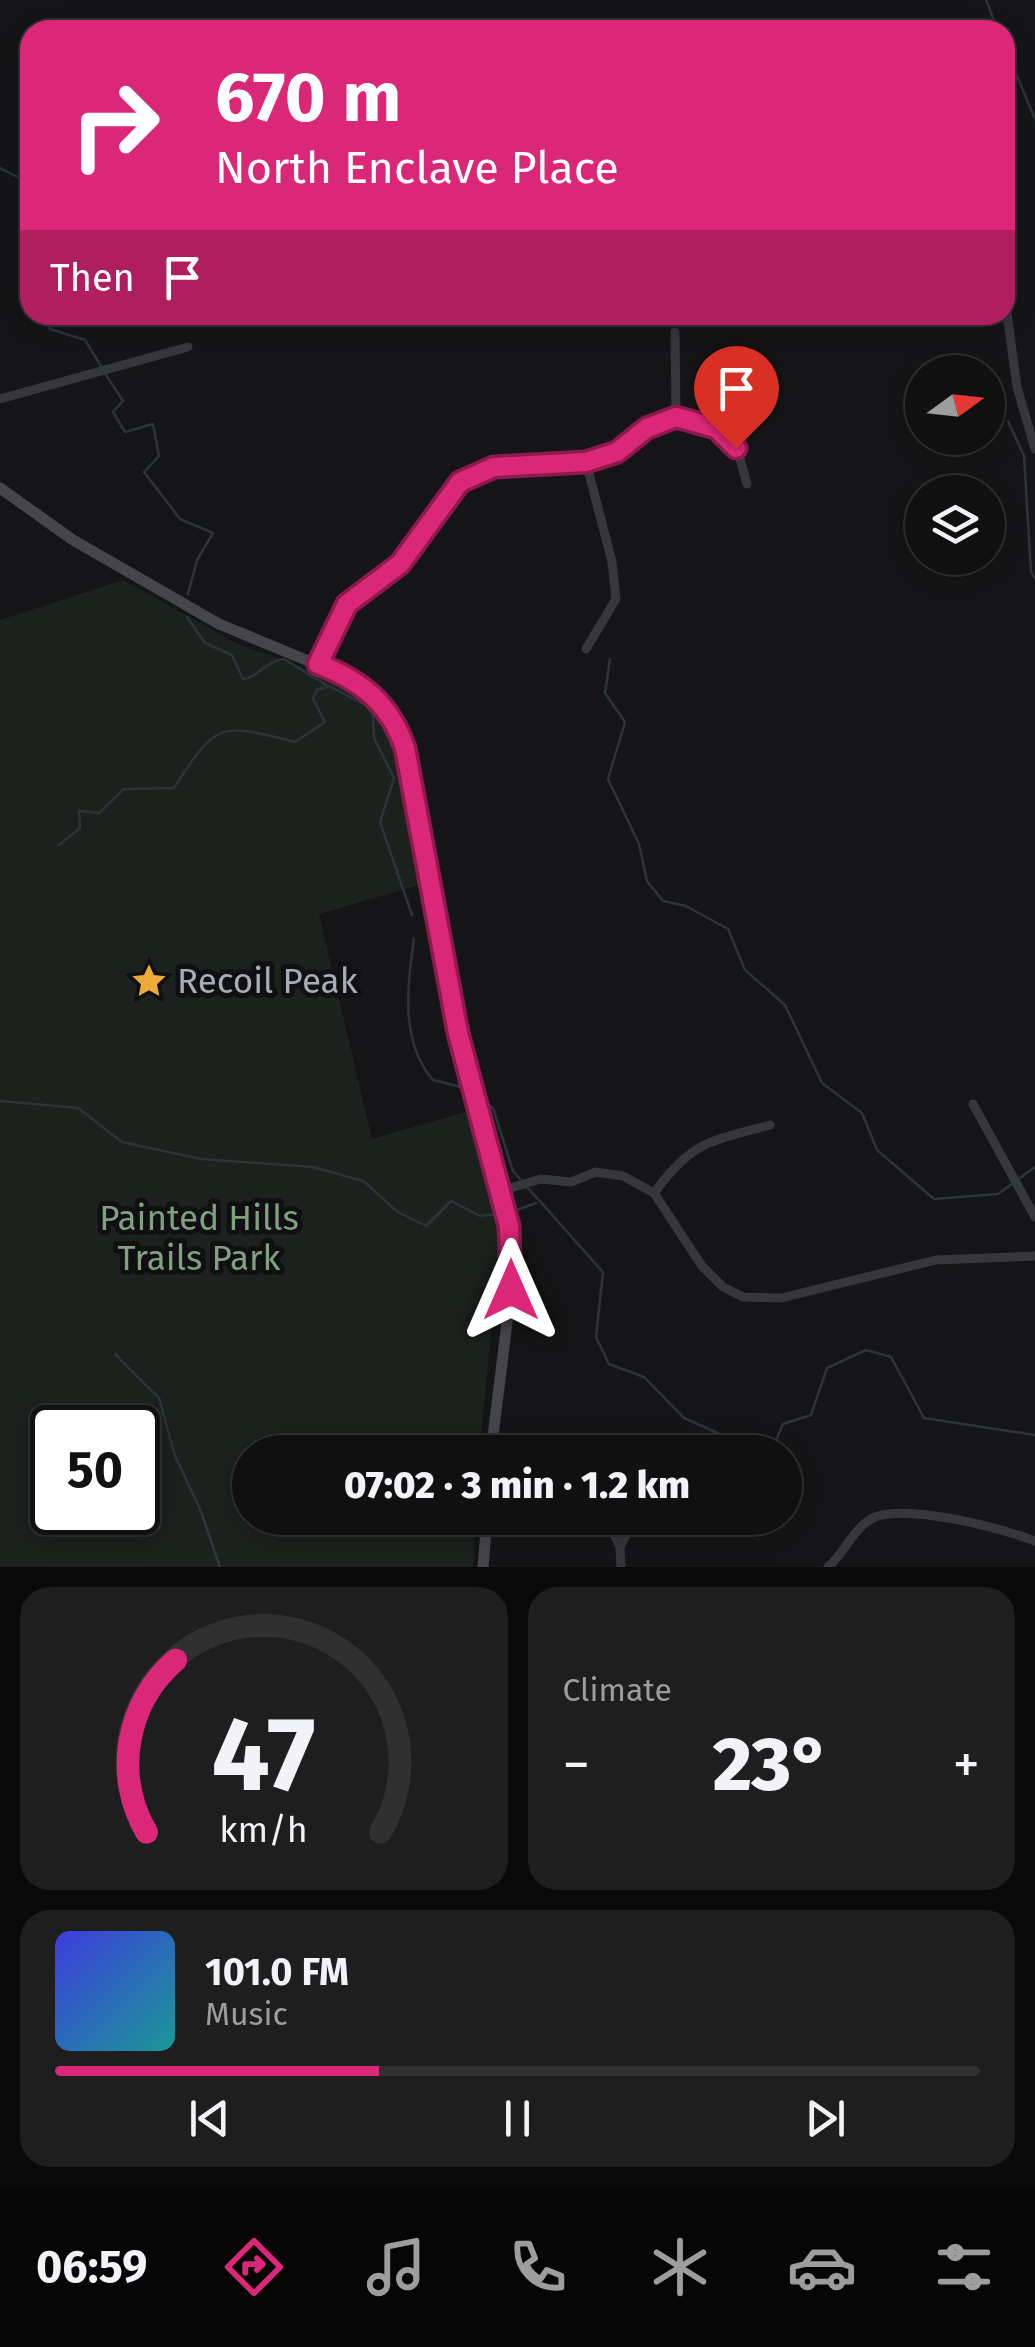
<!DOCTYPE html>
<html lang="en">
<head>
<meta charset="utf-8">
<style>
  body { margin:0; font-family:"Fira Sans",sans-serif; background:#1e1e1f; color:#f1f3f6; height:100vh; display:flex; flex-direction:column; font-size:38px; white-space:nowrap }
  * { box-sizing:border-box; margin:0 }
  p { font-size:32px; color:#9c9d9f }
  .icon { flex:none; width:55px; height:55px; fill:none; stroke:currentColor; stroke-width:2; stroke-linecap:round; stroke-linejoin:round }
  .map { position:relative; height:1567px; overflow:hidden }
  .details { display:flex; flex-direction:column; gap:20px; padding:20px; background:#090909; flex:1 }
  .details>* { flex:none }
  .guide { position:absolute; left:20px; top:20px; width:995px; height:305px; border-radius:30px; box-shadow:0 5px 25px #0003,0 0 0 2px #303031; background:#db2777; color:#fff; overflow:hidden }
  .needle { width:65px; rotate:75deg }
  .fabs { position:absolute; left:905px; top:355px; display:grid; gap:20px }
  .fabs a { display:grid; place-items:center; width:100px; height:100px; border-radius:50%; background:#101011; box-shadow:0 5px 25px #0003,0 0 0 2px #303031; font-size:50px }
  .speed { position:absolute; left:30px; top:1405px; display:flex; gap:20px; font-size:50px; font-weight:700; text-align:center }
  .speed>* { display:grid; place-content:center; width:130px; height:130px; border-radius:50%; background:#101011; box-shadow:0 5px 25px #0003,0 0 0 2px #303031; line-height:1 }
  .speed .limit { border:5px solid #111; border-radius:15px; background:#fff; color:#111 }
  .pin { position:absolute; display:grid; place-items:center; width:85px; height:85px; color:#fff; margin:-102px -42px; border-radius:50% 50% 50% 0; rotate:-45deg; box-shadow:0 0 10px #0007 }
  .pin .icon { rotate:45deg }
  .me { position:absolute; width:110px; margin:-55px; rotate:0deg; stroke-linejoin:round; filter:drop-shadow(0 0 8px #0008) }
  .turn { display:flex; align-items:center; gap:35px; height:210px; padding:0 30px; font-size:45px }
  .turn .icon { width:130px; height:130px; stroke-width:2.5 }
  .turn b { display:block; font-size:70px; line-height:85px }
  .then { display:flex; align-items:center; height:95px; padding:0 30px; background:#0003; gap:20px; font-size:38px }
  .big { font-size:75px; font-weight:800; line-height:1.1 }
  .details .card { flex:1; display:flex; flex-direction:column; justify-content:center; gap:15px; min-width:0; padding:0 35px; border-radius:30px; background:#1e1e1f }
  .details .dial { align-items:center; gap:0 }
  .dial svg { height:260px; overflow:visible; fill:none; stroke:#303031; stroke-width:7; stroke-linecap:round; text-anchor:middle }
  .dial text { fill:#f1f3f6; stroke:none }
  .song { display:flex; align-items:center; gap:30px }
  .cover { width:120px; height:120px; border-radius:15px; background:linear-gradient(135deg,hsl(240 70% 55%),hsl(180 70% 35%)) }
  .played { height:10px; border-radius:5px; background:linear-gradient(90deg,#db2777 35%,#303031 35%) }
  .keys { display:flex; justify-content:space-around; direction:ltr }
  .heat { display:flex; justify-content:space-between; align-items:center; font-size:55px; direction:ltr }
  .details .tiles { flex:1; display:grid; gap:20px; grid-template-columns:1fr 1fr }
  .card:last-child { grid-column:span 2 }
  .trip { position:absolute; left:232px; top:1435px; width:570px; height:100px; border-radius:50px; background:#101011; box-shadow:0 5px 25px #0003,0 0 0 2px #303031; font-weight:800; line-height:100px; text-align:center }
  .dock { display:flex; height:160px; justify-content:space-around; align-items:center; background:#060607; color:#9c9d9f }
  .dock .icon { width:70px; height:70px }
  .dock .active { color:#db2777 }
  .dock b { font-size:45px; color:#f1f3f6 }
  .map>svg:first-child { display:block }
</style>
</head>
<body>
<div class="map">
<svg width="1035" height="1567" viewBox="0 0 1035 1567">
  <rect width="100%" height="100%" fill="#151517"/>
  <path fill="#1b211c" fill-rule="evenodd" d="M123,580L240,645L344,683L378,712L399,754L420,885L319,914L372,1139L468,1111L501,1235L479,1452H250V1518H476L473,1567H0V620ZM52,1428H138V1512H52Z"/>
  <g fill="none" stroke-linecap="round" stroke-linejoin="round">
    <g stroke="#2b343a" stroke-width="2.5">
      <path d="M986,0L998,30"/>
      <path d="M1005,47L1035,119"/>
      <path d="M0,168L30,183"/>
      <path d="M47,315L50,329L85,340L102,368"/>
      <path d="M106,375L123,401L113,412L125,432L153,424L159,456L144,472L180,519L213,533L197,560L188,594"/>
      <path d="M1008,421L1024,456L1031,572L1035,579"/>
      <path d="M187,617L205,643L232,655L243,679C257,679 266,660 284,659L328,686"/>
      <path d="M610,659L605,693L625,722L608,779L639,844L647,881L663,901L686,906L728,929L745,970L785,1005L822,1083L862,1113L877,1150L934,1199L998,1194L1035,1167"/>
      <path d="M59,845L80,828L79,811L99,813L124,789L174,788C216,723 218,722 295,742L325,722L313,699L317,690L329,686L367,706L373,715L374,738L394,778L380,822L412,915"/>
      <path d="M414,939C407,985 400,1042 433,1080L461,1087L464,1093"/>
      <path d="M0,1101L78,1108L122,1142L201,1159L313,1167L363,1181L398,1212L426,1226L451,1201L480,1216L498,1214"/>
      <path d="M486,1103L493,1108L513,1171L520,1179"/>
      <path d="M528,1188L603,1272L596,1337L609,1364L644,1377L684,1418L760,1452"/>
      <path d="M511,1212L536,1203"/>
      <path d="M115,1354L159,1398L175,1456L200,1509L220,1567"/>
      <path d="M771,1452L783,1424L811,1415L827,1368L866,1350L891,1357L924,1418L1035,1435"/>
    </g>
    <g stroke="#36373b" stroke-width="9">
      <path d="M1005,299L1017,387L1035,449"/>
      <path d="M675,332L676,417"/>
      <path d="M0,399L188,347"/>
      <path d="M586,649L616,599L612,562L586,462"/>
      <path d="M319,664L347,604L400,564L460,482L494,467L586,462L617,452L647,427L676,417L716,428L737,448L747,484"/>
      <path d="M973,1104L1035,1217"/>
      <path d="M500,1191L541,1179L571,1182L596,1172L623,1176L654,1193L702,1266L723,1287L743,1297L781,1298L936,1260L1035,1256"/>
      <path d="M654,1193C693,1140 709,1142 770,1125"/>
      <path d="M620,1547L630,1528L620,1519L609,1524L620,1547L621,1567"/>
      <path d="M828,1567C845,1553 854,1526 875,1517C910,1504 1000,1528 1035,1541"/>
    </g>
    <g stroke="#44464b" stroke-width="11">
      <path d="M0,488L73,540L219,624L357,681L393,719L410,765L458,1033L512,1241L511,1290L491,1452"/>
      <path d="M483,1567L487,1518"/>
    </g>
  </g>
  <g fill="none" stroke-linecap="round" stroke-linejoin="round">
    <defs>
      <path id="route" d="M511,1290L509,1226L458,1033L405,748C390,704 362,681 318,664L347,604L400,564L460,482L494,467L586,462L617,452L647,428L676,417L716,428L736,448"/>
    </defs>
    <use href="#route" stroke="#8e194d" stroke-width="25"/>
    <use href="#route" stroke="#db2777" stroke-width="18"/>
  </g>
  <defs>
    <symbol id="sight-bare" viewBox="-9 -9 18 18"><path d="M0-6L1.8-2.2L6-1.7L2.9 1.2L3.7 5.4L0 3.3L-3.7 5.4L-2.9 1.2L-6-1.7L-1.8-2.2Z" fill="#ecaa38" stroke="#101012" stroke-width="2.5" paint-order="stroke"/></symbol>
  </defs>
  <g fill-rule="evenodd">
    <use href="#sight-bare" x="124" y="956" width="50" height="50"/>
  </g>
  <g text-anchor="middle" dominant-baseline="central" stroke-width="10" stroke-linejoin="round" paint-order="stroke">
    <g font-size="35" fill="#a7acb6" stroke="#101012" text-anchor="start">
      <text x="177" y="981">Recoil Peak</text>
    </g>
    <g font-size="35" fill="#7fa180" stroke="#101012">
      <text x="199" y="1218">Painted Hills<tspan x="199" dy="40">Trails Park</tspan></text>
    </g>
  </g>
</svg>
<div class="fabs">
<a><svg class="needle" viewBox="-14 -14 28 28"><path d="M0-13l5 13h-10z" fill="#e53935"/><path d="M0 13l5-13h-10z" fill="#9c9d9f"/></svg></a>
<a><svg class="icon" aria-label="layers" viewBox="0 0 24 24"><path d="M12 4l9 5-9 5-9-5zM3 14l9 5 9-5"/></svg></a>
</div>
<div class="speed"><div class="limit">50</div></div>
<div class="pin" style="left:736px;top:448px;background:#d93025"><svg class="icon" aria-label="arrive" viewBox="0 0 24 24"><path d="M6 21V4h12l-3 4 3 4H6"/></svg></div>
<svg class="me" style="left:511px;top:1290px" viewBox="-20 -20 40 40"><path d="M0-17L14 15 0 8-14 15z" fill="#db2777" stroke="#fff" stroke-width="4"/></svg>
<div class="trip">07:02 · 3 min · 1.2 km</div>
<div class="guide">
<div class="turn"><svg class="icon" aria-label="right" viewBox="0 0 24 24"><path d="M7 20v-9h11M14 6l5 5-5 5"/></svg><div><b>670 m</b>North Enclave Place</div></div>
<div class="then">Then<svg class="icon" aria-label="arrive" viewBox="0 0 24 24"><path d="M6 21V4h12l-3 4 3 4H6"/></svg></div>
</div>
</div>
<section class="details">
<div class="tiles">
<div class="card dial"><svg viewBox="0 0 100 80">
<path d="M14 69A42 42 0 1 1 86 69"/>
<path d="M14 69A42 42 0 0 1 23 16" stroke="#db2777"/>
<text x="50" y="56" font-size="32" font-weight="700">47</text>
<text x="50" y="72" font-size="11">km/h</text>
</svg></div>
<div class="card"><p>Climate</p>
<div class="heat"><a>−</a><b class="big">23°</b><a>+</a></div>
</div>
<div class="card">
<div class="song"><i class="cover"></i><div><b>101.0 FM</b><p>Music</p></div></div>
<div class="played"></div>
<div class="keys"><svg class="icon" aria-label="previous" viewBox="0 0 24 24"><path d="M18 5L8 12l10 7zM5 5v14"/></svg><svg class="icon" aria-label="pause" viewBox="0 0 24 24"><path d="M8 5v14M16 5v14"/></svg><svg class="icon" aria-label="next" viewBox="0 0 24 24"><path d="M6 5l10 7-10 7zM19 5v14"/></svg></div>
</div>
</div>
</section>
<nav class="dock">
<b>06:59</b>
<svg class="icon active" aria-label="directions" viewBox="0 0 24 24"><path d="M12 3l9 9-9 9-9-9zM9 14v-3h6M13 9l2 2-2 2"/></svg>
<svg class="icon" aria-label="music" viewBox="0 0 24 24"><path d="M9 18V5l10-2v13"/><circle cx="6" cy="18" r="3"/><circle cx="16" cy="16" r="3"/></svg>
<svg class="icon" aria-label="phone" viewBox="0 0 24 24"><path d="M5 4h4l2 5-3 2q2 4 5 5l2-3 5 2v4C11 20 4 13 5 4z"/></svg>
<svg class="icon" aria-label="climate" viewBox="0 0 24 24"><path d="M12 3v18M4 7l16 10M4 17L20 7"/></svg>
<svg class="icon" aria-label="car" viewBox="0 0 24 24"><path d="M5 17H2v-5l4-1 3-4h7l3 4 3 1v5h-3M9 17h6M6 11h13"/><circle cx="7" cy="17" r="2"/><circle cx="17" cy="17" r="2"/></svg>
<svg class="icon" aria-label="filters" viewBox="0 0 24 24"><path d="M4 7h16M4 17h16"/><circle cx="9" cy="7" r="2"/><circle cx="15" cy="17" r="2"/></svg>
</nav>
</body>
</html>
